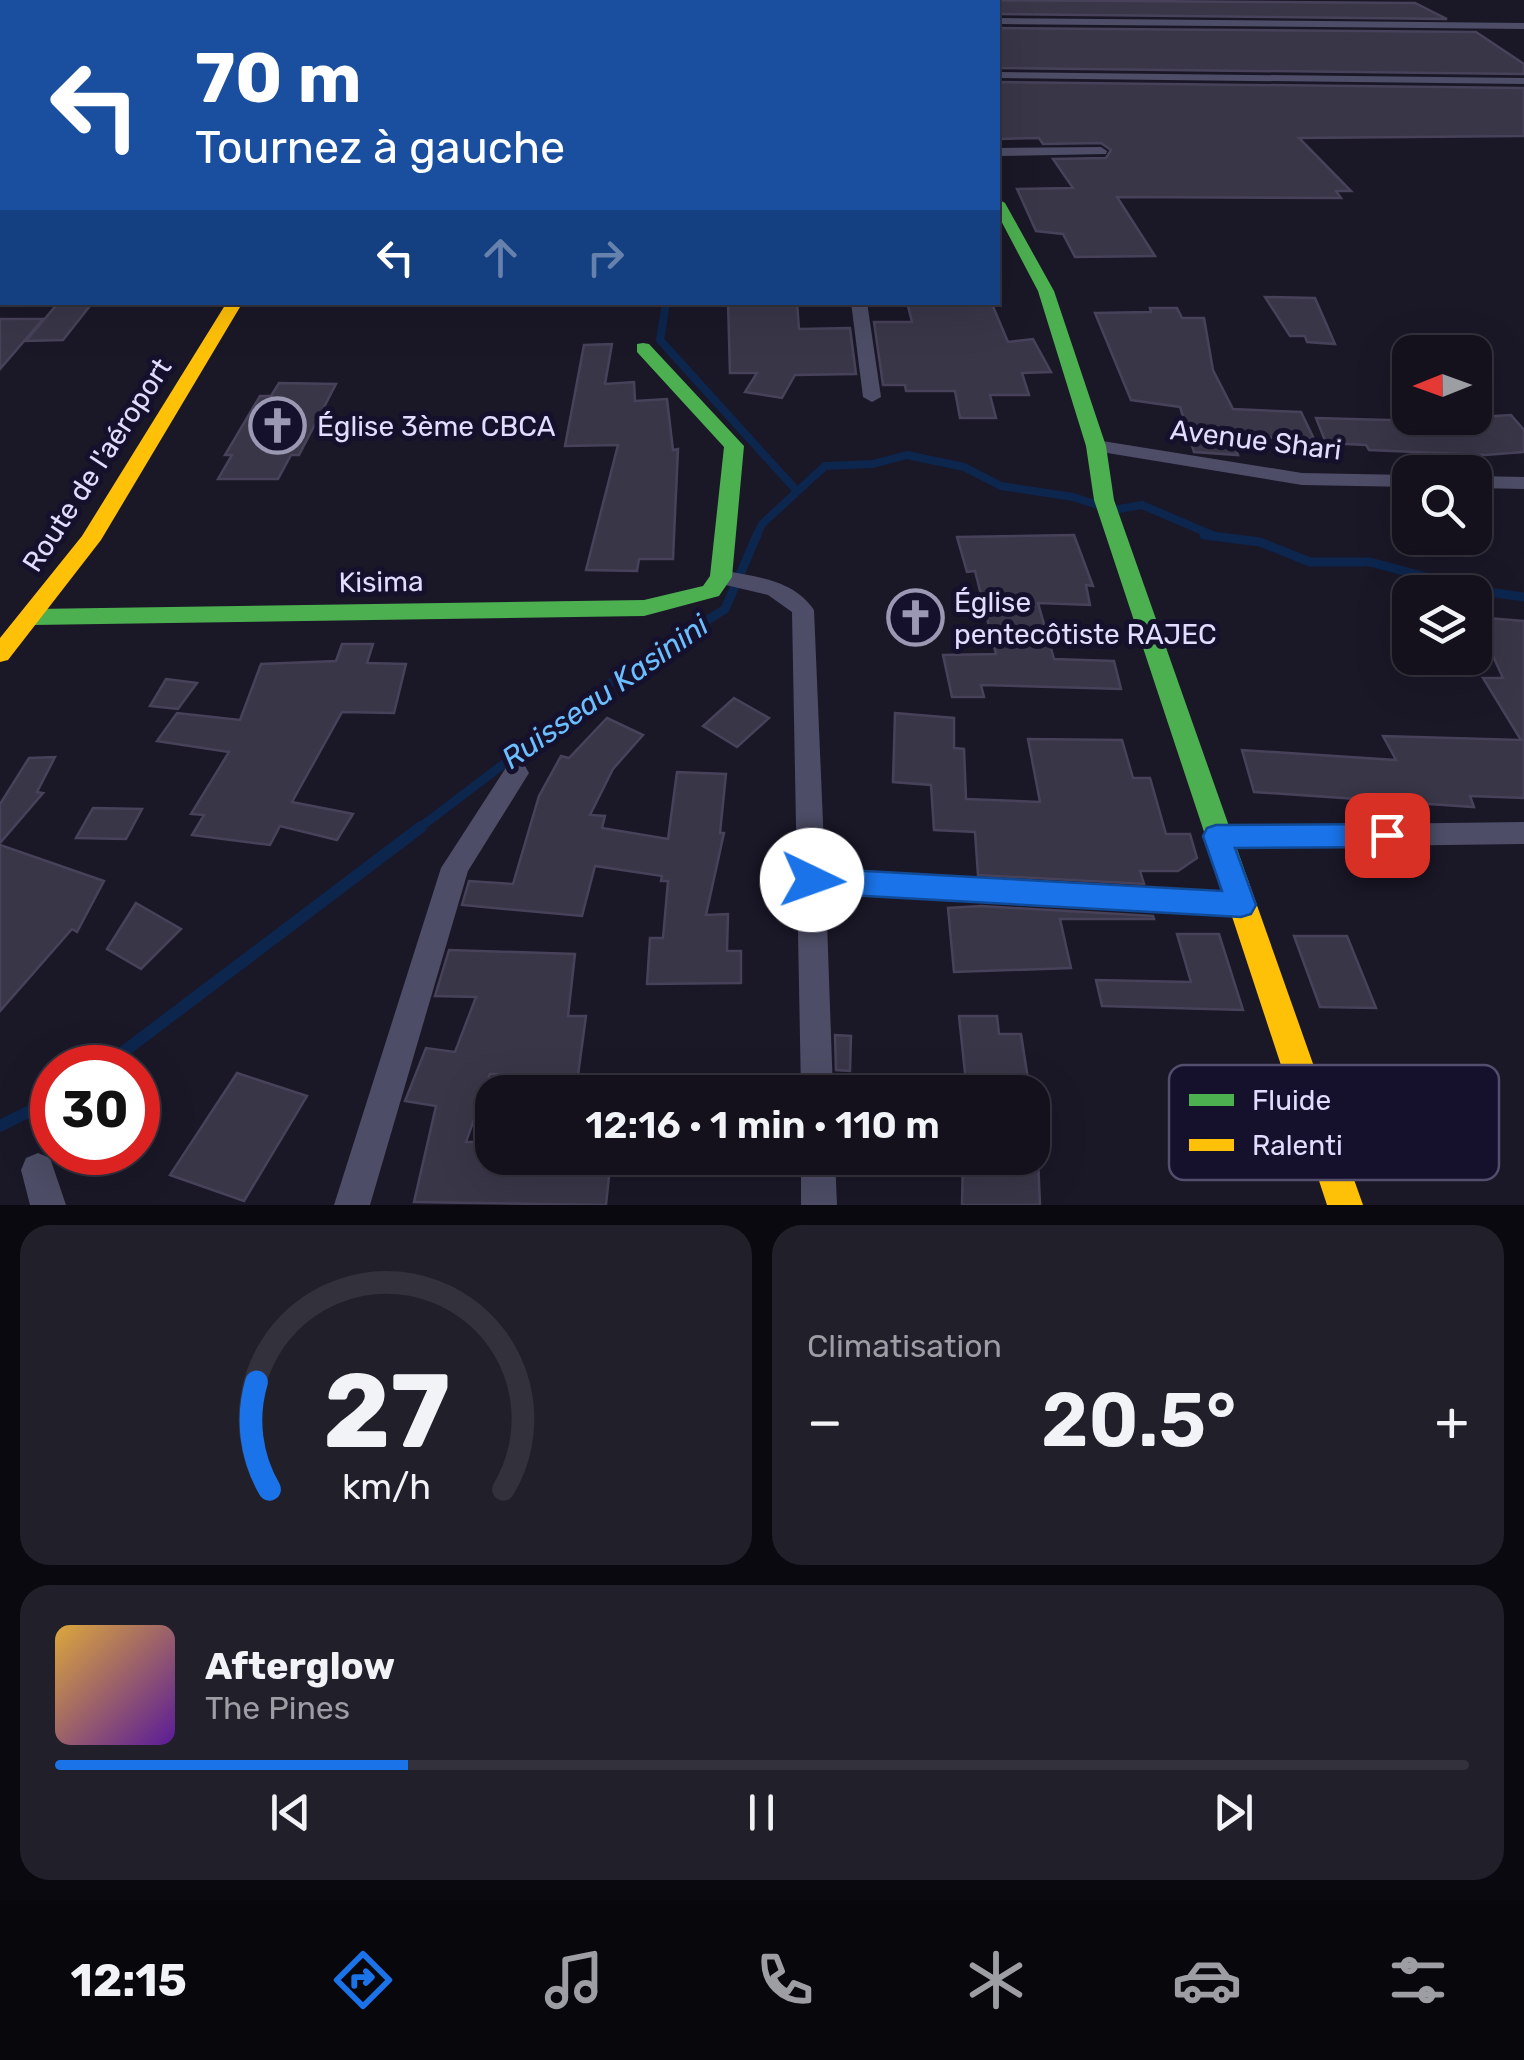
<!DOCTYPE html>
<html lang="fr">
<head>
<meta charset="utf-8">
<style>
  body { margin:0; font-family:Rubik,sans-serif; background:#211f2a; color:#f1f3f6; height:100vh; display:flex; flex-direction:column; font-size:38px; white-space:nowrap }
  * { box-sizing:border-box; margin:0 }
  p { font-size:32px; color:#9d9da4 }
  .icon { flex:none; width:55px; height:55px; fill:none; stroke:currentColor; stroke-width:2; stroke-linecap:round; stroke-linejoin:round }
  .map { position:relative; height:1205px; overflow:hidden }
  .drawer { display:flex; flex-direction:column; gap:20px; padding:20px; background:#0b0910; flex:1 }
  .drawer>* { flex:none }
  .banner { position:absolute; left:0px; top:0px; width:1000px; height:305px; box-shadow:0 10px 40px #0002,0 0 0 2px #33313b; background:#1a4fa0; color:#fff; overflow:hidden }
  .needle { width:65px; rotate:269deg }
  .tools { position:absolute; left:1392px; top:335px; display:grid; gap:20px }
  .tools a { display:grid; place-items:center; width:100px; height:100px; border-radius:20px; background:#14111d; box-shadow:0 10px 40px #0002,0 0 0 2px #33313b; font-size:50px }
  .speed { position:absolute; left:30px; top:1045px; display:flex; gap:20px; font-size:50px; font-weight:700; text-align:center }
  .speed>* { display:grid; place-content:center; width:130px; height:130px; border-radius:50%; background:#14111d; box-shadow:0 10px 40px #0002,0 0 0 2px #33313b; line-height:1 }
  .speed .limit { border:15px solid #d22; background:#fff; color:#111 }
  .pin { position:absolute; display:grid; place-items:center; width:85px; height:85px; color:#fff; margin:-42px; border-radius:20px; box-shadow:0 5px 15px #0006 }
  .me { position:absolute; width:110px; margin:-55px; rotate:93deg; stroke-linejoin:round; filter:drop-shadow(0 0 8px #0008) }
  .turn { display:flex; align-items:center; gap:35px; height:210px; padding:0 30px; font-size:45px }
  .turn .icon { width:130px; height:130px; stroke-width:2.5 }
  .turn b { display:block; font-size:70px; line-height:85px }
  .lanes { display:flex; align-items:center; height:95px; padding:0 30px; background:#0003; justify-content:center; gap:50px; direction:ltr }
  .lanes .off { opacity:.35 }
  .big { font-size:75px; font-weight:600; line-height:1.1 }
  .drawer .tile { flex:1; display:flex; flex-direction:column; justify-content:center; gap:15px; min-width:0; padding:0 35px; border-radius:30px; background:#211f2a }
  .drawer .dial { align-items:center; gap:0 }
  .dial svg { height:260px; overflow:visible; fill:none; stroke:#33313b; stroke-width:7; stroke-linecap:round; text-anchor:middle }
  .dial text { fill:#f1f3f6; stroke:none }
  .song { display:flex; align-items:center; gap:30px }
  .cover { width:120px; height:120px; border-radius:15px; background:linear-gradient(135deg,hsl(40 70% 55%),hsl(270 70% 35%)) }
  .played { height:10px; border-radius:5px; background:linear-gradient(90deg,#1a73e8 25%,#33313b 25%) }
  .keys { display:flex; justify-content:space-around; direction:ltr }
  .heat { display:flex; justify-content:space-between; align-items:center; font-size:55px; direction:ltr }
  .drawer .tiles { flex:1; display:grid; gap:20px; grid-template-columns:1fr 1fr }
  .tile:last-child { grid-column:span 2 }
  .trip { position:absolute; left:475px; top:1075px; width:575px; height:100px; border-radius:30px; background:#14111d; box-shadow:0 10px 40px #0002,0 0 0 2px #33313b; font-weight:600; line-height:100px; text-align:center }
  .dock { display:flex; height:160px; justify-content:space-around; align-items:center; background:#08070c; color:#9d9da4 }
  .dock .icon { width:70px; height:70px }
  .dock .active { color:#1a73e8 }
  .dock b { font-size:45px; color:#f1f3f6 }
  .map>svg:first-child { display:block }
</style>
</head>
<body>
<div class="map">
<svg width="1524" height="1205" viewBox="0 0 1524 1205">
  <rect width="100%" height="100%" fill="#1a1727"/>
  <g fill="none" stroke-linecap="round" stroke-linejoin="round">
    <path stroke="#0d264e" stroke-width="5" d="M665,311L666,302"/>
    <g stroke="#0d264e" stroke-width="8">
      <path d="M665,309L660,340L796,490"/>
      <path d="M1113,510L1142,505L1217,537"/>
      <path d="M756,537L762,524L825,466L873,464L907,455L964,467L1001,486L1073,497L1098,505"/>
    </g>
    <g stroke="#0d264e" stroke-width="9">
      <path d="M1204,535L1260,542L1310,562H1370L1475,590L1524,597"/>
      <path d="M418,829L617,678L725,609L757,535"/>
    </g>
    <g stroke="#0d264e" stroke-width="12">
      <path d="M102,1068L421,827"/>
      <path d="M0,1126L52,1100"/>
    </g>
  </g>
  <g fill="#393648" stroke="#474259" stroke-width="2.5">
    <path d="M998,0L1415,3L1447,19L998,14Z"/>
    <path d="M998,28L1476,32L1524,64V74L998,68Z"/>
    <path d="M998,82L1524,88V136L1299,138L1351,191H1336L1341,198L1117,197L1155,256L1075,257L1063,234L1036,231L1017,189L1073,188L1053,159L1106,158L1111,150L1101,143L1043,144L1039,138L998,139Z"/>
    <path d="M1265,297L1315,298L1335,344L1307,342L1305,336H1290Z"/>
    <path d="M59,302H93L63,340L26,341Z"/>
    <path d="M728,302H797L799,329L850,328L856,374L795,375L782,398L745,392L757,373H730Z"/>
    <path d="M907,302L992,304L1008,342L1033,339L1051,372L1022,373L1029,395H990L996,418H960L955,391H906L905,385H883L874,322H912Z"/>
    <path d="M1150,308H1177L1182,318H1204L1213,370L1233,409L1301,412L1314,439L1231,436L1238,455L1194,452L1180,407L1131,400L1095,313L1151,312Z"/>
    <path d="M0,319H43L0,369Z"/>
    <path d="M612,344L605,384L634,382L635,401L667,399L673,450L678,449L673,559H639L637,571L586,570L618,445L565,446L584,345Z"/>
    <path d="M279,383L336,384L299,455H291L278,479H218L232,455H225L260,396H271Z"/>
    <path d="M1511,415L1524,430V452L1485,455L1369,450L1366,445L1326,443L1316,418L1464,422L1460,418Z"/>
    <path d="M1074,535L1093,586L1086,585L1090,605L1038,603L1054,659L1114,661L1121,689L981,685L984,697H952L943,655L996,654L975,571L967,572L957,537Z"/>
    <path d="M1475,617L1524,621V798L1470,796L1474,807L1254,792L1242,750L1396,760L1383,736L1521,740L1483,678H1503Z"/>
    <path d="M342,644H373L367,663L406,664L394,713L342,712L292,802L353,814L337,840L280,826L270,845L192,835L204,815L191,814L229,752L157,741L177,713L240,720L261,664L336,661Z"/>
    <path d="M166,679L197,683L178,709L150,706Z"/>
    <path d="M734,698L769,718L737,747L703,726Z"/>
    <path d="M895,713L954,718V748L964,749L966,799L1040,802L1028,739L1122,740L1133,778H1150L1166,834H1190L1197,858L1178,871H1140L1144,884L978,875L975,832L934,830L931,785L893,782Z"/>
    <path d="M607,718L643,735L613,769L590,815L605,816L602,828L668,839L677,772L726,774L720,833H724L706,915L728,914L727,951H741V983L647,984L650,938H663L668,881H661L662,876L595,866L582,916L462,905L469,881L513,884L539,796L561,756L569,758Z"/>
    <path d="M55,757L37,792L43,793L0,843V804L29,758Z"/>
    <path d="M93,808L142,809L126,839L76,838Z"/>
    <path d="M0,845L104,881L77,932L72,929L0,1011Z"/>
    <path d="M136,903L181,929L141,969L107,949Z"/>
    <path d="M981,906L1153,916L1154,919H1060L1071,968L954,972L948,908Z"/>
    <path d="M1177,934H1219L1243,1010L1102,1006L1096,980L1191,982Z"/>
    <path d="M1294,936H1347L1376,1008L1320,1007Z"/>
    <path d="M449,950L575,954L568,1016H586L578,1075L490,1074L466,1142H492V1158H511L508,1173L564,1174L566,1158H611L606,1205L414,1202L436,1106L405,1101L426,1048L455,1052L476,997L435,996Z"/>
    <path d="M959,1016H997L999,1034H1021L1030,1092H967Z"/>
    <path d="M835,1035L851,1036L850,1071L836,1070Z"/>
    <path d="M237,1073L307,1096L244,1201L170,1175Z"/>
    <path d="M963,1158H1038L1040,1205H962Z"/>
  </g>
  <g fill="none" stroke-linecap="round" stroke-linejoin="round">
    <g fill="#4d4d67" fill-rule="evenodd">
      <path d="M897,0H907L908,2H898Z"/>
      <rect x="0" y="18" width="2" height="6"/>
      <path d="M998,18L1524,23V29L998,24Z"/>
      <path d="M998,72L1524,78V84L998,78Z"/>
      <rect x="0" y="143" width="2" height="8"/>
      <path d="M1101,147L1107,151L1106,154L998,156V148Z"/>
      <path d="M851,302H867L881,397L872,402L863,397Z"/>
      <path d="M1096,440L1302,473L1410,475V487L1302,485L1089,450L1086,446Z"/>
      <path d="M1475,476L1524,477V489L1475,488Z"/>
      <path d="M721,570C755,577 793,579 814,610L825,870L1241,893L1251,896L1255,905L1251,914L1241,917L826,894L833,1092H801L792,612L768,595L713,582L710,577Z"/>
      <path d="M516,763L525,766L529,773L468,871L370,1205H334L441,868L507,766Z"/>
      <path d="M1524,822V844L1216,848L1206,845L1202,837L1206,829L1216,826Z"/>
      <path d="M38,1153L50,1158L66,1205H30L21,1170L26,1158Z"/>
      <path d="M801,1158H835L837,1205H801Z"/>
    </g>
    <g fill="#4caf50" fill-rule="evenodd">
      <path d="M998,199L1005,203L1054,291L1106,446L1114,500L1248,880L1244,888L1234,892L1224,888L1220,880L1094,500L1086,446L1038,291L998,215Z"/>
      <path d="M643,343L649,344L744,446L732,577L719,596L644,616L33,625L22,617L33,609L644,600L703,586L710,576L724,447L637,352V344Z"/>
    </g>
    <g fill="#ffc107" fill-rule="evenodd">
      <path d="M227,302H243L101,540L8,660L0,662V638L82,536Z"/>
      <path d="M1234,868L1244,872L1248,880L1363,1205H1327L1220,880L1224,872Z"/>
    </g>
  </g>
  <path fill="#1a73e8" stroke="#114b97" stroke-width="2.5" d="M1387,824L1397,827L1401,835L1397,843L1387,847L1235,848L1256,905L1251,914L1241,917L812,893L802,889L798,880L802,872L812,868L1222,891L1203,836L1207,828L1216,825Z"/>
  <defs>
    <symbol id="church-ring" viewBox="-11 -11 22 22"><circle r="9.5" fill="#15112d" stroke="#9b98b3" stroke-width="1.5"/><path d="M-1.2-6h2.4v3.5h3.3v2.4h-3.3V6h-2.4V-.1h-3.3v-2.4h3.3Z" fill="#9b98b3"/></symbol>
  </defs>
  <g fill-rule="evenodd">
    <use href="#church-ring" x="246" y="394" width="63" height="63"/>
    <use href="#church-ring" x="884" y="586" width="63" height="63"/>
  </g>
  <g text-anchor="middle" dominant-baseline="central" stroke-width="10" stroke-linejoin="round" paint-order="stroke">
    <g font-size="28" fill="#e0ddff" stroke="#15112d" text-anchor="start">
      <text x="317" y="426">Église 3ème CBCA</text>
      <text x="954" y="602">Église<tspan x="954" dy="32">pentecôtiste RAJEC</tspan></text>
    </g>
    <g font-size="28" fill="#e0ddff" stroke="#15112d">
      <text transform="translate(1256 440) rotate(7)">Avenue Shari</text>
      <text transform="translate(97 465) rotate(-57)">Route de l'aéroport</text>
      <text transform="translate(381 582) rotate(-1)">Kisima</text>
    </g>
    <g font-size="30" font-style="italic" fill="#6bbfff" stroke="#15112d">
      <text transform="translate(605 692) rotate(-35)">Ruisseau Kasinini</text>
    </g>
  </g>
  <rect x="1169" y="1065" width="330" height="115" rx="15" fill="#15112d" stroke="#524e6c" stroke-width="2.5"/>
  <rect x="1189" y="1094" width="45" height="12" fill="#4caf50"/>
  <rect x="1189" y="1139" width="45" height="12" fill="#ffc107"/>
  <g font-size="28" fill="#e0ddff">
    <text x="1252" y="1110">Fluide</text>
    <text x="1252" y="1155">Ralenti</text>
  </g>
</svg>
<div class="tools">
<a><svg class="needle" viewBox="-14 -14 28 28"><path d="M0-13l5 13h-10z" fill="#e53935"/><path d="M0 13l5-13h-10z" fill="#9d9da4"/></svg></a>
<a><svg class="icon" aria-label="search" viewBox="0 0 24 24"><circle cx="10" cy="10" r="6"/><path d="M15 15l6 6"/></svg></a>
<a><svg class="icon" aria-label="layers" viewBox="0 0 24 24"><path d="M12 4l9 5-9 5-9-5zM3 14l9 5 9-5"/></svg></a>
</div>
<div class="speed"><div class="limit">30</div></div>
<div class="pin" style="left:1387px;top:835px;background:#d93025"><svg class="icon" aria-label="arrive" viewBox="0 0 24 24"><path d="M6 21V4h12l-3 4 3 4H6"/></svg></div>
<svg class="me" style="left:812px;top:880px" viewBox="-20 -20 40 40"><circle r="19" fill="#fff"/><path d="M0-13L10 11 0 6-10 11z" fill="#1a73e8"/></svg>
<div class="trip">12:16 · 1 min · 110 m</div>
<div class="banner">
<div class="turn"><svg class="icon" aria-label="left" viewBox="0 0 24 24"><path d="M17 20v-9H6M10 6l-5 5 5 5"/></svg><div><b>70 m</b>Tournez à gauche</div></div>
<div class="lanes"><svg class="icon" aria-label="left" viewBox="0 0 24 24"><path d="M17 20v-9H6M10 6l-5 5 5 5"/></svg><svg class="icon off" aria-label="ahead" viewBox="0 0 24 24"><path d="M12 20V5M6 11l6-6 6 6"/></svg><svg class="icon off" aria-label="right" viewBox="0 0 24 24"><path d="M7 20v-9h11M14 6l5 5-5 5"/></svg></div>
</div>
</div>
<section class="drawer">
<div class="tiles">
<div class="tile dial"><svg viewBox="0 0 100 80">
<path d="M14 69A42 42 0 1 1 86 69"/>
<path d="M14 69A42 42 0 0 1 10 36" stroke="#1a73e8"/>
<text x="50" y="56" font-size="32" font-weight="700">27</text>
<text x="50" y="72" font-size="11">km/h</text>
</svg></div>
<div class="tile"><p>Climatisation</p>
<div class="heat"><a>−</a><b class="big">20.5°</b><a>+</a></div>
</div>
<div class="tile">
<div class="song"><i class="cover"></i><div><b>Afterglow</b><p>The Pines</p></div></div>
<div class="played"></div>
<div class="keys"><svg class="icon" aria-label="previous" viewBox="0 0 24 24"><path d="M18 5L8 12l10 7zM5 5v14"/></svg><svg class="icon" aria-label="pause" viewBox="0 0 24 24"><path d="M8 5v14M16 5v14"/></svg><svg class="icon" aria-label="next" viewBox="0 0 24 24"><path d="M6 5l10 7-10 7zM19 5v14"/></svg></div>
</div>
</div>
</section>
<nav class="dock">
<b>12:15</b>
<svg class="icon active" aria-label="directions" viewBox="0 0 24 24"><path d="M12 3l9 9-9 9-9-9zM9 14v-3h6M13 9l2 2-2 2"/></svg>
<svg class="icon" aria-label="music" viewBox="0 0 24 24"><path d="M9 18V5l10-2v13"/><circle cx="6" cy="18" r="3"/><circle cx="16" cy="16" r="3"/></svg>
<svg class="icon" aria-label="phone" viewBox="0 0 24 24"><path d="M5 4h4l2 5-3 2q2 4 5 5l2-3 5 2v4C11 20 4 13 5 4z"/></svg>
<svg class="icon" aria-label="climate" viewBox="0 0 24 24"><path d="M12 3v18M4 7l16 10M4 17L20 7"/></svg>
<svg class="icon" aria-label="car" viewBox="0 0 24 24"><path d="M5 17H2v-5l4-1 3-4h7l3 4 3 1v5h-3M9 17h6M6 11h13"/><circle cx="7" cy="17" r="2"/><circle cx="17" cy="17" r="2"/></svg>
<svg class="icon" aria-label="filters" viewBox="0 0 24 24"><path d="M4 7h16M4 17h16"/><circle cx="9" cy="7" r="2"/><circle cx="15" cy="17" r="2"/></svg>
</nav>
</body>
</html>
